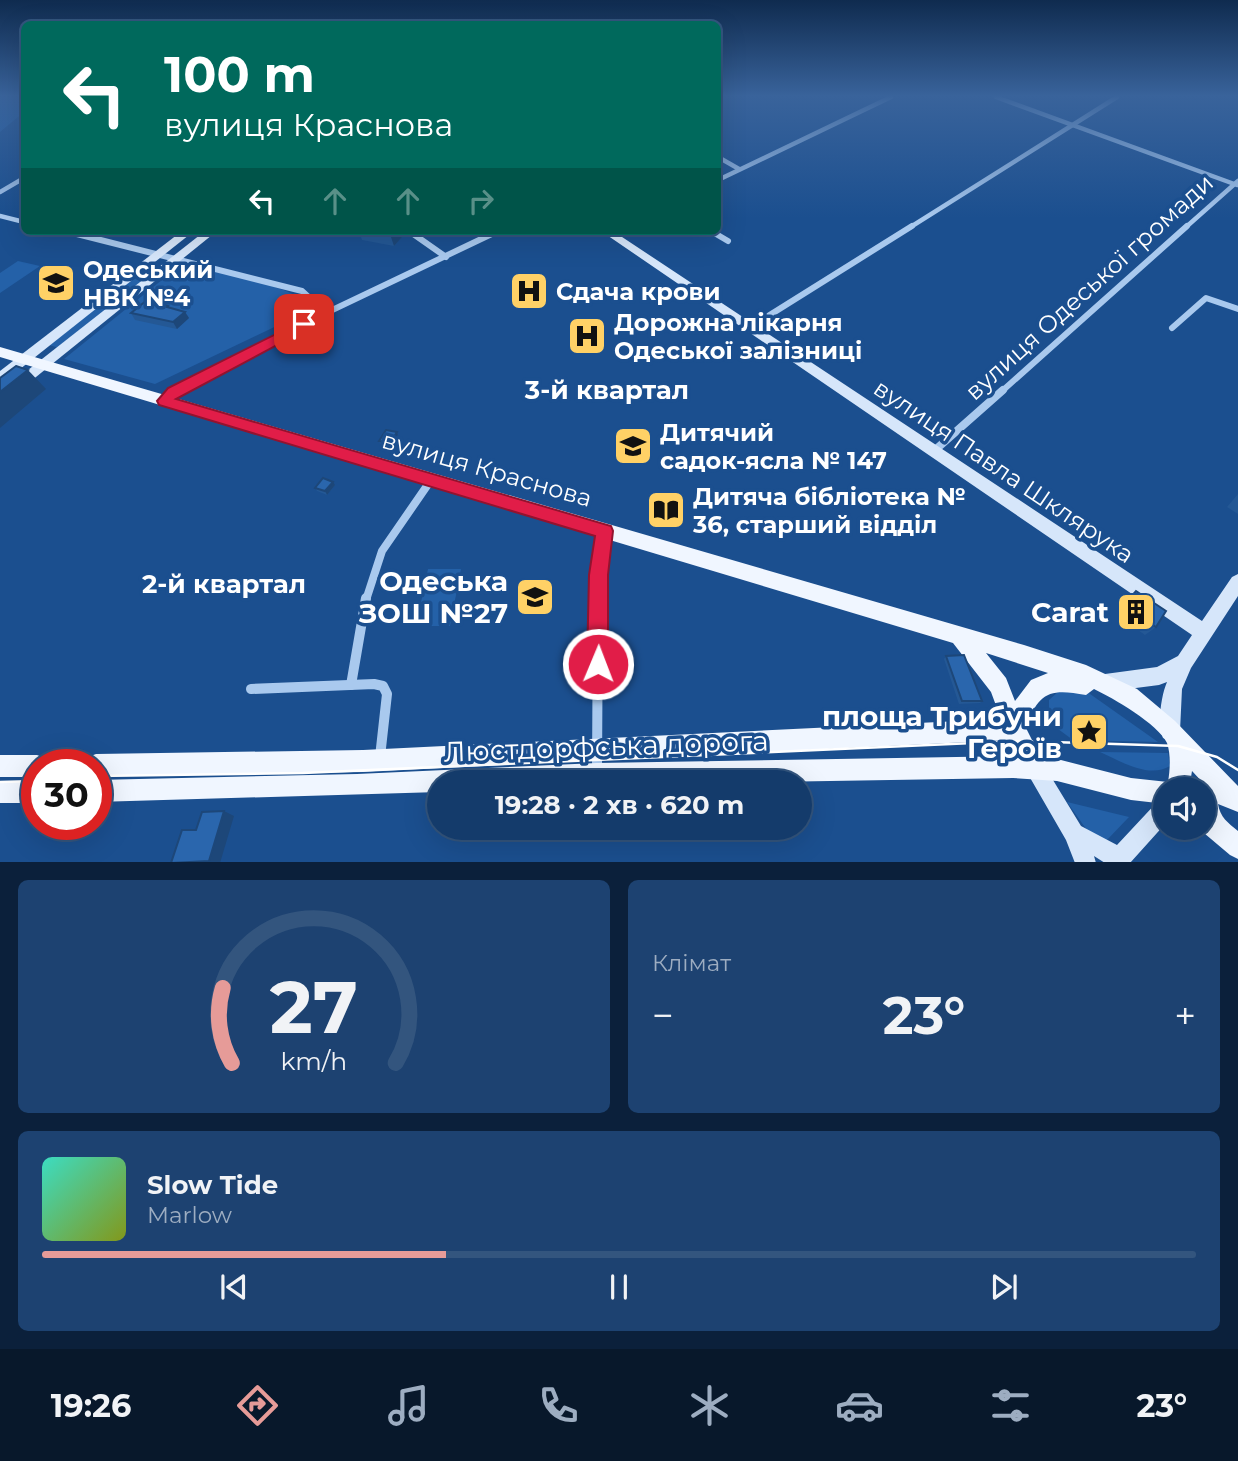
<!DOCTYPE html>
<html lang="uk">
<head>
<meta charset="utf-8">
<style>
  body { margin:0; font-family:Montserrat,sans-serif; background:#1d4271; color:#f1f3f6; height:100vh; display:flex; flex-direction:column; font-size:26px; white-space:nowrap }
  * { box-sizing:border-box; margin:0 }
  p { font-size:23px; color:#9dadc1 }
  .icon { flex:none; width:38px; height:38px; fill:none; stroke:currentColor; stroke-width:2; stroke-linecap:round; stroke-linejoin:round }
  .map { position:relative; height:862px; overflow:hidden }
  .panel { display:flex; flex-direction:column; gap:18px; padding:18px; background:#0b203b; flex:1 }
  .panel>* { flex:none }
  .hud { position:absolute; left:21px; top:21px; width:700px; height:214px; border-radius:10px; box-shadow:0 7px 28px #0002,0 0 0 2px #33557e; background:#00695c; color:#fff; overflow:hidden }
  .tools { position:absolute; left:1153px; top:777px; display:grid; gap:14px }
  .tools a { display:grid; place-items:center; width:63px; height:63px; border-radius:50%; background:#143b6b; box-shadow:0 7px 28px #0002,0 0 0 2px #33557e; font-size:35px }
  .speed { position:absolute; left:21px; top:749px; display:flex; gap:14px; font-size:35px; font-weight:700; text-align:center }
  .speed>* { display:grid; place-content:center; width:91px; height:91px; border-radius:50%; background:#143b6b; box-shadow:0 7px 28px #0002,0 0 0 2px #33557e; line-height:1 }
  .speed .limit { border:10px solid #d22; background:#fff; color:#111 }
  .pin { position:absolute; display:grid; place-items:center; width:60px; height:60px; color:#fff; margin:-30px; border-radius:14px; box-shadow:0 4px 10px #0006 }
  .me { position:absolute; width:77px; margin:-38px; rotate:1deg; stroke-linejoin:round; filter:drop-shadow(0 0 5px #0008) }
  .turn { display:flex; align-items:center; gap:24px; height:147px; padding:0 28px; font-size:32px }
  .turn .icon { width:91px; height:91px; stroke-width:2.5 }
  .turn b { display:block; font-size:49px; line-height:60px }
  .lanes { display:flex; align-items:center; height:66px; padding:0 28px; background:#0003; justify-content:center; gap:35px; direction:ltr }
  .lanes .off { opacity:.35 }
  .big { font-size:52px; font-weight:700; line-height:1.1 }
  .panel .widget { flex:1; display:flex; flex-direction:column; justify-content:center; gap:10px; min-width:0; padding:0 24px; border-radius:10px; background:#1d4271 }
  .panel .dial { align-items:center; gap:0 }
  .dial svg { height:182px; overflow:visible; fill:none; stroke:#33557e; stroke-width:7; stroke-linecap:round; text-anchor:middle }
  .dial text { fill:#f1f3f6; stroke:none }
  .song { display:flex; align-items:center; gap:21px }
  .cover { width:84px; height:84px; border-radius:10px; background:linear-gradient(135deg,hsl(170 70% 55%),hsl(70 70% 35%)) }
  .played { height:7px; border-radius:4px; background:linear-gradient(90deg,#e69b98 35%,#33557e 35%) }
  .keys { display:flex; justify-content:space-around; direction:ltr }
  .heat { display:flex; justify-content:space-between; align-items:center; font-size:38px; direction:ltr }
  .panel .tiles { flex:1; display:grid; gap:18px; grid-template-columns:1fr 1fr }
  .widget:last-child { grid-column:span 2 }
  .trip { position:absolute; left:427px; top:770px; width:385px; height:70px; border-radius:35px; background:#143b6b; box-shadow:0 7px 28px #0002,0 0 0 2px #33557e; font-weight:700; line-height:70px; text-align:center }
  .menu { display:flex; height:112px; justify-content:space-around; align-items:center; background:#08182b; color:#9dadc1 }
  .menu .icon { width:49px; height:49px }
  .menu .current { color:#e69b98 }
  .menu b { font-size:32px; color:#f1f3f6 }
  .map>svg:first-child { display:block }
</style>
</head>
<body>
<div class="map">
<svg width="1238" height="863" viewBox="0 0 1238 863">
  <rect width="100%" height="100%" fill="#1b4f8f"/>
  <g fill="#2461a8">
    <path d="M0,97H24V112L0,132Z"/>
    <path d="M18,261L40,266L0,293V273Z"/>
    <path d="M183,263C208,270 304,287 312,309L155,384L64,359Z"/>
    <path d="M148,264L161,267L59,348L46,344Z"/>
    <path d="M428,569H461L450,626H416Z"/>
    <path d="M1083,689L1158,742L1073,740L1054,726L1049,717V700L1059,691Z"/>
    <path d="M1100,752L1168,753L1170,766C1149,779 1120,761 1100,752Z"/>
    <path d="M1067,802L1129,817L1105,842L1094,840Z"/>
  </g>
  <g fill="none" stroke-linecap="round" stroke-linejoin="round">
    <g stroke="#a9c9ee" stroke-width="4.5">
      <path d="M996,97L1237,185"/>
      <path d="M718,157L739,169"/>
      <path d="M718,180L891,97"/>
      <path d="M0,192L24,178"/>
      <path d="M0,216L24,222"/>
      <path d="M909,228L1117,97"/>
      <path d="M1185,228L1238,181"/>
    </g>
    <g stroke="#a9c9ee" stroke-width="6">
      <path d="M65,231L302,291L326,313"/>
      <path d="M409,231L446,257"/>
      <path d="M711,231L728,241"/>
      <path d="M749,328L912,226"/>
      <path d="M1172,328L1206,298L1238,309"/>
      <path d="M174,392L326,313L498,231"/>
      <path d="M1001,392L1187,226"/>
    </g>
    <g stroke="#a9c9ee" stroke-width="8">
      <path d="M165,401L177,390"/>
      <path d="M934,451L1003,390"/>
      <path d="M366,600L382,551L431,480"/>
      <path d="M598,600L604,531"/>
    </g>
    <g stroke="#a9c9ee" stroke-width="10">
      <path d="M351,685L366,598"/>
      <path d="M251,689L374,684L383,686L387,694L380,757"/>
      <path d="M597,772L598,598"/>
    </g>
    <g fill="#d6e6fa" fill-rule="evenodd">
      <path d="M182,231H194L5,381L0,383V371Z"/>
      <path d="M205,231H217L5,402L0,404V392Z"/>
      <path d="M601,231H613L1202,621L1232,577L1238,574V596L1191,668L1182,689L1180,731L1177,738L1170,741L1163,738C1157,724 1161,696 1167,682L1159,685L1105,692L1099,689L1096,683L1099,677L1105,674L1157,667L1178,656L1192,635Z"/>
      <path d="M1035,759L1042,762L1081,826L1117,845L1159,800L1166,797V823L1130,863H1105L1094,856L1096,863H1075L1066,840L1025,769L1028,762Z"/>
    </g>
    <g fill="#f0f6ff" fill-rule="evenodd">
      <path d="M0,347L1024,645L1086,665L1137,689L1175,721L1238,786V812L1218,804C1220,817 1228,823 1238,831V859L1230,855L1198,828H1204V789H1198L1205,785L1192,771L1189,789H1166V804L1131,800L1057,781L1013,778L769,782H439V792L96,802V780L357,774L597,763L1016,756L1009,740L363,772L96,776V765H85L88,757L96,754L363,750L1001,719L991,692L953,643L0,357ZM986,653L1048,673L1031,680L1015,701L1006,678ZM1094,689C1113,698 1158,724 1167,743C1171,754 1170,771 1168,782L1131,778L1057,759L1041,758L1026,728C1038,692 1050,688 1086,695Z"/>
      <path d="M0,755H37L45,758L48,765H37V777H0Z"/>
      <rect x="0" y="781" width="37" height="22"/>
    </g>
    <g stroke="#fff" stroke-width="2.5">
      <path d="M96,776L303,773L1020,741L1178,746L1217,757L1238,770"/>
      <path d="M0,782L37,781"/>
    </g>
  </g>
  <g fill="#245895">
    <path d="M359,231H400L402,237L394,246L362,240Z"/>
    <path d="M170,308L185,312L189,318L177,329L135,320L131,313Z"/>
    <path d="M397,432L398,435L391,446L380,444L379,441Z"/>
    <path d="M335,485L327,495L317,491L315,488Z"/>
    <path d="M1238,494V514L1227,507Z"/>
    <path d="M1136,591L1166,611L1156,627L1145,635L1131,625L1137,618L1120,606L1125,599Z"/>
    <path d="M946,656L982,701L980,703L959,704L944,659Z"/>
  </g>
  <g fill="#1d4779">
    <path d="M389,231H400L402,237L394,246Z"/>
    <path d="M185,312L189,318L177,329L173,322Z"/>
    <path d="M28,370L46,389L0,428V392Z"/>
    <path d="M397,432L398,435L391,446L390,443Z"/>
    <path d="M333,482L335,485L327,495L325,491Z"/>
    <path d="M224,811L234,816L220,863H212L209,861Z"/>
  </g>
  <g fill="#2a66ad" stroke="#1d4779" stroke-width="2">
    <path d="M147,300L168,306L167,307L185,312L173,322L131,313Z"/>
    <path d="M16,366L28,370L0,392V378Z"/>
    <path d="M386,430L397,432L390,443L379,441Z"/>
    <path d="M323,478L333,482L325,491L315,488Z"/>
    <path d="M1136,591L1166,611L1156,627L1142,618L1147,610L1130,598Z"/>
    <path d="M964,655L982,701H962L946,656Z"/>
    <path d="M224,811L209,861L171,863L182,830H196L202,812Z"/>
  </g>
  <linearGradient id="sky" x2="0" y2="1"><stop stop-color="#0f2b4f"/><stop offset="0.44" stop-color="#39639b"/><stop offset="1" stop-color="#39639b" stop-opacity="0"/></linearGradient>
  <rect width="1238" height="218" fill="url(#sky)"/>
  <path fill="#e11d48" stroke="#92132f" stroke-width="2" d="M304,320L309,321V328L176,399L611,526L613,531L608,575V664L605,671L598,674L590,671L587,664L589,575L595,536L159,405L157,401L168,388Z"/>
  <defs>
    <symbol id="school-square" viewBox="-11 -11 22 22"><rect x="-9" y="-9" width="18" height="18" rx="4" fill="#ffd166" stroke="#1b4f8f"/><path d="M0-5L7-2L0 1L-7-2ZM-4 1L0 2.5L4 1V4Q0 6-4 4Z" fill="#111"/></symbol>
    <symbol id="hospital-square" viewBox="-11 -11 22 22"><rect x="-9" y="-9" width="18" height="18" rx="4" fill="#ffd166" stroke="#1b4f8f"/><path d="M-5-5h3v3.5h4V-5h3V5h-3V1.5h-4V5h-3Z" fill="#111"/></symbol>
    <symbol id="library-square" viewBox="-11 -11 22 22"><rect x="-9" y="-9" width="18" height="18" rx="4" fill="#ffd166" stroke="#1b4f8f"/><path d="M-6-4Q-3-5.5-.7-3.5V5Q-3 3-6 4ZM6-4Q3-5.5 .7-3.5V5Q3 3 6 4Z" fill="#111"/></symbol>
    <symbol id="building-square" viewBox="-11 -11 22 22"><rect x="-9" y="-9" width="18" height="18" rx="4" fill="#ffd166" stroke="#1b4f8f"/><path d="M-4-6H4V6H1V3H-1V6H-4ZM-2.5-4.3h1.7v1.8h-1.7ZM.8-4.3h1.7v1.8H.8ZM-2.5-1h1.7V.8h-1.7ZM.8-1h1.7V.8H.8Z" fill="#111"/></symbol>
    <symbol id="sight-square" viewBox="-11 -11 22 22"><rect x="-9" y="-9" width="18" height="18" rx="4" fill="#ffd166" stroke="#1b4f8f"/><path d="M0-6L1.8-2.2L6-1.7L2.9 1.2L3.7 5.4L0 3.3L-3.7 5.4L-2.9 1.2L-6-1.7L-1.8-2.2Z" fill="#111"/></symbol>
  </defs>
  <g fill-rule="evenodd">
    <use href="#school-square" x="34" y="261" width="44" height="44"/>
    <use href="#hospital-square" x="507" y="269" width="44" height="44"/>
    <use href="#hospital-square" x="565" y="314" width="44" height="44"/>
    <use href="#school-square" x="611" y="424" width="44" height="44"/>
    <use href="#library-square" x="644" y="488" width="44" height="44"/>
    <use href="#school-square" x="513" y="575" width="44" height="44"/>
    <use href="#building-square" x="1114" y="590" width="44" height="44"/>
    <use href="#sight-square" x="1067" y="710" width="44" height="44"/>
  </g>
  <g text-anchor="middle" dominant-baseline="central" stroke-width="7" stroke-linejoin="round" paint-order="stroke">
    <g font-size="24" font-weight="bold" fill="#fff" stroke="#1b4f8f" text-anchor="start">
      <text x="83" y="269">Одеський<tspan x="83" dy="28">НВК №4</tspan></text>
      <text x="556" y="291">Сдача крови</text>
      <text x="614" y="322">Дорожна лікарня<tspan x="614" dy="28">Одеської залізниці</tspan></text>
      <text x="660" y="432">Дитячий<tspan x="660" dy="28">садок-ясла № 147</tspan></text>
      <text x="693" y="496">Дитяча бібліотека №<tspan x="693" dy="28">36, старший відділ</tspan></text>
    </g>
    <g font-size="24" fill="#fff" stroke="#1b4f8f">
      <text transform="translate(1089 287) rotate(-42)">вулиця Одеської громади</text>
      <text transform="translate(487 469) rotate(16)">вулиця Краснова</text>
      <text transform="translate(1004 471) rotate(34)">вулиця Павла Шклярука</text>
    </g>
    <g font-size="26" font-weight="bold" fill="#fff" stroke="#1b4f8f">
      <text x="607" y="390">3-й квартал</text>
      <text x="224" y="584">2-й квартал</text>
    </g>
    <g font-size="28" font-weight="bold" fill="#fff" stroke="#1b4f8f" text-anchor="end">
      <text x="508" y="581">Одеська<tspan x="508" dy="32">ЗОШ №27</tspan></text>
      <text x="1109" y="612">Carat</text>
      <text x="1062" y="716">площа Трибуни<tspan x="1062" dy="32">Героїв</tspan></text>
    </g>
    <g font-size="28" fill="#fff" stroke="#1b4f8f">
      <text transform="translate(606 746) rotate(-2)">Люстдорфська дорога</text>
    </g>
  </g>
</svg>
<div class="tools">
<a><svg class="icon" aria-label="sound" viewBox="0 0 24 24"><path d="M4 9h4l5-4v14l-5-4H4zM17 9q2 3 0 6"/></svg></a>
</div>
<div class="speed"><div class="limit">30</div></div>
<div class="pin" style="left:304px;top:324px;background:#d93025"><svg class="icon" aria-label="arrive" viewBox="0 0 24 24"><path d="M6 21V4h12l-3 4 3 4H6"/></svg></div>
<svg class="me" style="left:598px;top:664px" viewBox="-20 -20 40 40"><circle r="17" fill="#e11d48" stroke="#fff" stroke-width="3"/><path d="M0-11L8 9 0 5-8 9z" fill="#fff"/></svg>
<div class="trip">19:28 · 2 хв · 620 m</div>
<div class="hud">
<div class="turn"><svg class="icon" aria-label="left" viewBox="0 0 24 24"><path d="M17 20v-9H6M10 6l-5 5 5 5"/></svg><div><b>100 m</b>вулиця Краснова</div></div>
<div class="lanes"><svg class="icon" aria-label="left" viewBox="0 0 24 24"><path d="M17 20v-9H6M10 6l-5 5 5 5"/></svg><svg class="icon off" aria-label="ahead" viewBox="0 0 24 24"><path d="M12 20V5M6 11l6-6 6 6"/></svg><svg class="icon off" aria-label="ahead" viewBox="0 0 24 24"><path d="M12 20V5M6 11l6-6 6 6"/></svg><svg class="icon off" aria-label="right" viewBox="0 0 24 24"><path d="M7 20v-9h11M14 6l5 5-5 5"/></svg></div>
</div>
</div>
<section class="panel">
<div class="tiles">
<div class="widget dial"><svg viewBox="0 0 100 80">
<path d="M14 69A42 42 0 1 1 86 69"/>
<path d="M14 69A42 42 0 0 1 10 36" stroke="#e69b98"/>
<text x="50" y="56" font-size="32" font-weight="700">27</text>
<text x="50" y="72" font-size="11">km/h</text>
</svg></div>
<div class="widget"><p>Клімат</p>
<div class="heat"><a>−</a><b class="big">23°</b><a>+</a></div>
</div>
<div class="widget">
<div class="song"><i class="cover"></i><div><b>Slow Tide</b><p>Marlow</p></div></div>
<div class="played"></div>
<div class="keys"><svg class="icon" aria-label="previous" viewBox="0 0 24 24"><path d="M18 5L8 12l10 7zM5 5v14"/></svg><svg class="icon" aria-label="pause" viewBox="0 0 24 24"><path d="M8 5v14M16 5v14"/></svg><svg class="icon" aria-label="next" viewBox="0 0 24 24"><path d="M6 5l10 7-10 7zM19 5v14"/></svg></div>
</div>
</div>
</section>
<nav class="menu">
<b>19:26</b>
<svg class="icon current" aria-label="directions" viewBox="0 0 24 24"><path d="M12 3l9 9-9 9-9-9zM9 14v-3h6M13 9l2 2-2 2"/></svg>
<svg class="icon" aria-label="music" viewBox="0 0 24 24"><path d="M9 18V5l10-2v13"/><circle cx="6" cy="18" r="3"/><circle cx="16" cy="16" r="3"/></svg>
<svg class="icon" aria-label="phone" viewBox="0 0 24 24"><path d="M5 4h4l2 5-3 2q2 4 5 5l2-3 5 2v4C11 20 4 13 5 4z"/></svg>
<svg class="icon" aria-label="climate" viewBox="0 0 24 24"><path d="M12 3v18M4 7l16 10M4 17L20 7"/></svg>
<svg class="icon" aria-label="car" viewBox="0 0 24 24"><path d="M5 17H2v-5l4-1 3-4h7l3 4 3 1v5h-3M9 17h6M6 11h13"/><circle cx="7" cy="17" r="2"/><circle cx="17" cy="17" r="2"/></svg>
<svg class="icon" aria-label="filters" viewBox="0 0 24 24"><path d="M4 7h16M4 17h16"/><circle cx="9" cy="7" r="2"/><circle cx="15" cy="17" r="2"/></svg>
<b>23°</b>
</nav>
</body>
</html>
